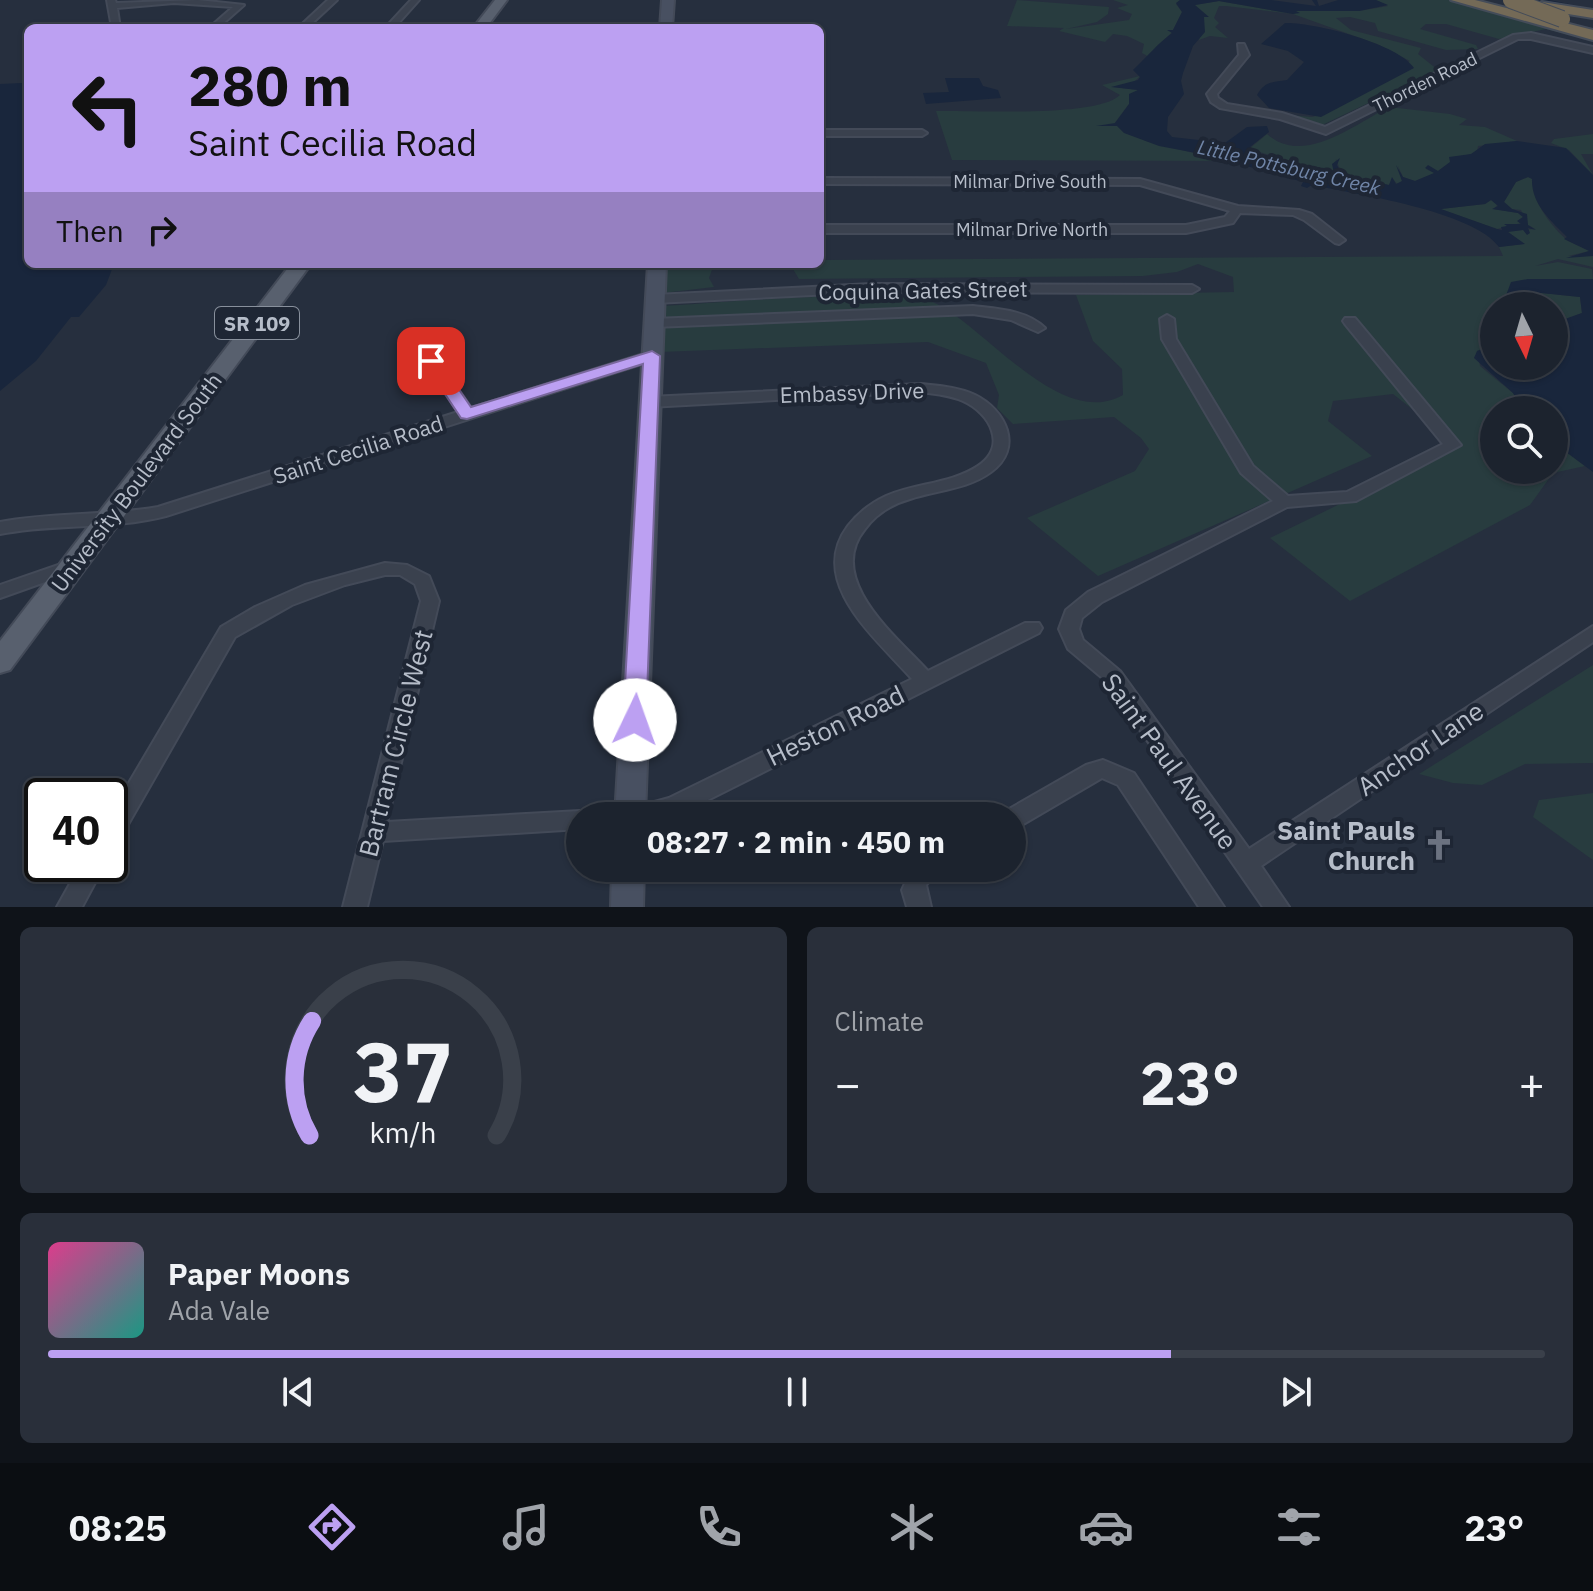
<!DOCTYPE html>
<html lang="en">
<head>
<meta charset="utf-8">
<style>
  body { margin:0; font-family:"IBM Plex Sans",sans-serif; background:#292f3a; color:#f1f3f6; height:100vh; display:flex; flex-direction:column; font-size:30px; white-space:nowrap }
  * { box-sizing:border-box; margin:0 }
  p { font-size:26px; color:#a0a4aa }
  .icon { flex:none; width:44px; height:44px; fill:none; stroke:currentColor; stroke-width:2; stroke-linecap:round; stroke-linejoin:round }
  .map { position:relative; height:907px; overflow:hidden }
  .sheet { display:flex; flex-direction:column; gap:20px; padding:20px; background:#0f1319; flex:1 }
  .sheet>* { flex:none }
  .hud { position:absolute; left:24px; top:24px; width:800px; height:244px; border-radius:12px; box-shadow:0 2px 6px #0004,0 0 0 2px #3a404a; background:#bca0f2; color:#111; overflow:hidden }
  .needle { width:52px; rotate:175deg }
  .controls { position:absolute; left:1480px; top:292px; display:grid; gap:16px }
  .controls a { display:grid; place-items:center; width:88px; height:88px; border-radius:50%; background:#1c232e; box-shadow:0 2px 6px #0004,0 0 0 2px #3a404a; font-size:40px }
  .speed { position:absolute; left:24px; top:778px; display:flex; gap:16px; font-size:40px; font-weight:700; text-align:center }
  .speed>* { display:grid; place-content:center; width:104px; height:104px; border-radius:50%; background:#1c232e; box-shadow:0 2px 6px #0004,0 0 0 2px #3a404a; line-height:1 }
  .speed .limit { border:4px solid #111; border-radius:12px; background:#fff; color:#111 }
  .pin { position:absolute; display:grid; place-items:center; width:68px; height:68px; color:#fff; margin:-34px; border-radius:16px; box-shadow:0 4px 12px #0006 }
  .me { position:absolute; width:88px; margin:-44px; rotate:3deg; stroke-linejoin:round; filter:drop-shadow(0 0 6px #0008) }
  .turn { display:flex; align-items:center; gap:28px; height:168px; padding:0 32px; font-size:36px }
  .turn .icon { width:104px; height:104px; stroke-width:2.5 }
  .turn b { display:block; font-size:56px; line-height:68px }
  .then { display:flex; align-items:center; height:76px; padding:0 32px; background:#0003; gap:16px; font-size:30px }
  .big { font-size:60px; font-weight:800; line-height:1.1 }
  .sheet .card { flex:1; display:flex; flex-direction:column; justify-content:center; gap:12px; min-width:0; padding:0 28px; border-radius:12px; background:#292f3a }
  .sheet .dial { align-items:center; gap:0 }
  .dial svg { height:208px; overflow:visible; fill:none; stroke:#3a404a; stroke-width:7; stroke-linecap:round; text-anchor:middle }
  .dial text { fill:#f1f3f6; stroke:none }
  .song { display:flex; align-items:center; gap:24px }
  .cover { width:96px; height:96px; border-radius:12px; background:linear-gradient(135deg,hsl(330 70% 55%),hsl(170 70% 35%)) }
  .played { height:8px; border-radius:4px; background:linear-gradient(90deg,#bca0f2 75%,#3a404a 75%) }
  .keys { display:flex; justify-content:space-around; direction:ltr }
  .heat { display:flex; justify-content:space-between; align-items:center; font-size:44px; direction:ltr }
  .sheet .tiles { flex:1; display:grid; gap:20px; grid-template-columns:1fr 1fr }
  .card:last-child { grid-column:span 2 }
  .trip { position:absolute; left:566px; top:802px; width:460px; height:80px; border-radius:40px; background:#1c232e; box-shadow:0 2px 6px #0004,0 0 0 2px #3a404a; font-weight:800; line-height:80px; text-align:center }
  .menu { display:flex; height:128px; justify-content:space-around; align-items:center; background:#0b0e12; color:#a0a4aa }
  .menu .icon { width:56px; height:56px }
  .menu .selected { color:#bca0f2 }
  .menu b { font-size:36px; color:#f1f3f6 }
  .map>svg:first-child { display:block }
</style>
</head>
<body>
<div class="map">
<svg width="1593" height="907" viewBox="0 0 1593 907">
  <rect width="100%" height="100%" fill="#262f3e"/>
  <g fill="#283c3f">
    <path d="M1017,0L1109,7L1108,14L1097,22L1066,29L1129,20L1132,14L1117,8L1128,5L1113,0H1180L1176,4L1182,12L1172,32L1149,57L1142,53L1144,44L1127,36L1113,34L1105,42L1059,31L1064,28L1007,26Z"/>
    <path d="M1376,0H1451L1593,37V41L1546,29L1499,39L1446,24H1426L1420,29L1476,45L1478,49L1446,50L1378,31L1375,23L1350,17L1336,18L1351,30L1421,48L1418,54L1438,70L1320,126L1277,114L1312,117L1324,114L1410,61L1377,44L1293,14L1226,6H1219L1214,18L1219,23L1215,27L1228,38L1210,36L1199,40C1204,25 1206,18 1194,5L1219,1L1293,14V11H1359L1388,6Z"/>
    <path d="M1140,76L1133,83L1114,87L1138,90L1129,97V104L1114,124L1146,141L1225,161L952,160L936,111C972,110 1097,118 1120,95L1102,85Z"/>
    <path d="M1389,107L1450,114L1467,119L1459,125L1485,127L1517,141L1478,146L1477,152L1455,159L1438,171L1426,169L1435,173L1415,181L1403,177L1398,166L1402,181L1398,185L1393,179L1389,185L1342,175L1336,159L1334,173H1330L1249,149L1267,134C1303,167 1355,124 1389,107Z"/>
    <path d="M1593,134V154H1581L1593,175L1569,150L1551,143L1554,139Z"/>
    <path d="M1528,177L1533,179C1531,201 1552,227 1567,240C1571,243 1584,247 1590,251L1568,256H1593V267L1558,259L1535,266L1558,262L1592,269L1593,279H1528L1505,298L1532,292L1580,297L1582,313L1554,323V306H1494V345L1477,351L1480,366L1513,393L1524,410H1494V470H1554V443L1585,466L1553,473L1530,505L1350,601L1270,538L1459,446L1393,394L1333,401L1328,421L1372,456L1098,576L1027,518L1135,471L1149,449L1141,438L1114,417L1013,424L997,408L999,395L986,363L928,342L660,352L662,306C714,304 899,285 937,304C988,330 1062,430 1123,395L1122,369L1093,341L1076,295L1234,292L1233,277L1198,264L1177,272L1143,276L799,279L790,264H820V260L1503,256L1499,247L1523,244L1507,231L1535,229L1528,225L1521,210L1512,209L1504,202L1516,182Z"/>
    <path d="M1491,200L1498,204L1494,209L1518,213L1523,217L1518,221L1521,223L1497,229L1440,209L1485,204Z"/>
    <path d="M665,264H714L709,278L714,287L663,293Z"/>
    <path d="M1593,665V763L1525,764L1482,785L1453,783L1419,774Z"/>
    <path d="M1593,793V860L1533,817L1539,800Z"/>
  </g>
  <g fill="#19263c" fill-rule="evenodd">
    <path d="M1180,0H1271L1316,6L1312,0H1317L1319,6L1338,0H1376L1388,5L1359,11H1296L1300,13L1293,14L1219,1L1195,5L1209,17H1204L1205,32L1193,46L1183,73L1181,81L1184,94L1168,117L1167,131L1172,137L1225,143L1247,127L1267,126L1269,132L1250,147L1253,152L1330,173H1334L1332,164L1340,158L1337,165L1342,175L1389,185L1392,177L1396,184L1402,181L1396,165L1403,177L1415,181L1434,173L1425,168L1428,165L1438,171L1450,162L1449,157L1471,154L1485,144L1517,141L1566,148L1593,175V256L1566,258L1589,251L1564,239L1567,237C1551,221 1531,204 1532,179L1528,177L1516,182L1504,202L1512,209L1527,214L1528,225L1536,230L1528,228L1530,233L1527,235L1523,230L1508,232L1525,244L1499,247C1473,211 1356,194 1312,185L1307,188L1301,186L1303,182L1212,156L1159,146L1124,133L1117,126H1096L1115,123L1129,104V94L1138,90L1111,87L1138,80L1140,77L1133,70C1148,56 1157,44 1172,33L1167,30H1173L1182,12L1176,3ZM1491,200L1498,206L1492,209L1518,213L1523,217L1517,221L1521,224H1504L1507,226L1501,227L1502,230L1497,229L1441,209L1485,204Z"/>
    <path d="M1285,23C1314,22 1399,44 1414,68L1321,117L1269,108L1257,95C1265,81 1273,82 1287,80L1304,62L1288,51L1261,44Z"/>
    <path d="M945,78H979L983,86L998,90L1001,98L926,104L923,93L949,92Z"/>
    <path d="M22,83L28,85V264H114L106,285L79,317H71L36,361L0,391V84Z"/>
    <path d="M1528,279H1593V472L1554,443V410H1524L1513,393L1474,358L1477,351L1494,345V366H1554V323L1582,313L1580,297L1532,292L1505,298L1511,282Z"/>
  </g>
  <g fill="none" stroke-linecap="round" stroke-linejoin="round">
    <path stroke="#19263c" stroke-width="2" d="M1544,0L1579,7"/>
    <defs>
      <g id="street">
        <path d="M107,0H115L116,3L198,0L244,5L218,28H209L233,7L174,3L117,8L120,28H112Z"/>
        <path d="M328,0H337L307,28H298Z"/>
        <path d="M411,0H419L394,28H385Z"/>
        <path d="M1531,33L1593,47V53L1531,39H1518L1326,134L1280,119L1220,108L1211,102L1207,94L1239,55L1238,44H1244L1249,55L1217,94L1218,98L1227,104L1282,113L1325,127L1513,35Z"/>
        <path d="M820,130H922L927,133L922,136H820Z"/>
        <path d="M820,178L1140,179L1238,206L1299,210L1312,214L1345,240L1339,244L1335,243L1304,220L1293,215L1240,213L1233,223L1186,233H820V225H1186L1225,217L1230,211L1140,185L820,184Z"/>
        <path d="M872,284L1192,285L1199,289L1192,293L872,292L655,303L648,299L655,295Z"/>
        <path d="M973,306C997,309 1027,310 1045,328L1038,332L1011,320L973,314L654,327L647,323L654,319Z"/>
        <path d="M1167,315L1174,319L1176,339L1253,466L1288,496L1347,492L1443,444L1345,324L1343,321L1345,318H1355L1461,445L1356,501L1287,507L1102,602L1082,618L1079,629L1083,640L1120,671L1249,849L1593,626V642L1261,866L1289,907H1263L1106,681L1068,649L1059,629L1066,610L1088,592L1273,501L1241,473L1162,339L1160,319Z"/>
        <path d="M432,332L445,341L444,352L438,361L471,408L647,353H657L659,356L657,359L166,516C112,530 55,523 0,534V522C52,512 106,516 158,507L458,412L410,340L412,334ZM429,340L431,342L430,349L424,341Z"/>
        <path d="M921,384C939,386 958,387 975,395C1006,410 1024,448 991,472C968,489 937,490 910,499C892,504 876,514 865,529C824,579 897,637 928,671L1025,623H1039L1042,628L1039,633L682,813L671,816H626L629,809L669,798L912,679C877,639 806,582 848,526C858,513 871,503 886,496C915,483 951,484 978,466C1008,446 990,413 963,401C950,395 935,394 921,392L649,407L641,402L649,397Z"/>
        <path d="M70,561L76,563L79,567L76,571L0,598V585Z"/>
        <path d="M385,563L407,565L429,576L439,601L387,822L580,811L589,816H580V829L383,841L367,907H343L421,601L415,584L400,575H385L345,585L292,605L235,637L118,842L110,845V815L221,627L255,607L305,585Z"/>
        <path d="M1103,760L1134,773L1224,907H1199L1118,785L1102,778L1020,826L1012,828V816H1002L1004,812L1086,765Z"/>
        <path d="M81,864H105L82,907H57Z"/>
        <path d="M912,868H941L926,885L931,907H907L902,890Z"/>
      </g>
      <g id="secondary">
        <path d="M662,0H674L672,28H660Z"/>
        <path d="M648,264H666L645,816H615Z"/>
        <path d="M612,868H644L643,907H611Z"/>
      </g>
      <g id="primary">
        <path d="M495,0H507L486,28H473Z"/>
        <path d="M291,264H311L10,670L0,673V641Z"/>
      </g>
      <g id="highway">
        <path d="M1451,0H1475L1593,30V40Z"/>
        <path d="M1542,2L1593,10V18L1537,9L1535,6Z"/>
      </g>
    </defs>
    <use href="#street" stroke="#434a58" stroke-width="4"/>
    <use href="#secondary" stroke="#434a58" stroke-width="4"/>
    <use href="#primary" stroke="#434a58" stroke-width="4"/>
    <use href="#highway" stroke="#444c59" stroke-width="4"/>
    <use href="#street" fill="#3a414e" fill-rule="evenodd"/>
    <use href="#secondary" fill="#485061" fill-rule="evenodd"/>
    <use href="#primary" fill="#58606e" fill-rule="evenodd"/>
    <use href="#highway" fill="#746a57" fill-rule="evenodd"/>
    <defs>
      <path id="highway-bridge" d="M1511,0L1562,19"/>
    </defs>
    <use href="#highway-bridge" stroke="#444c59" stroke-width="18" stroke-linecap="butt"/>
    <use href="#highway-bridge" stroke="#746a57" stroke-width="16"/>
  </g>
  <path fill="#bca0f2" stroke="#7a689d" stroke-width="2" d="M652,351L660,356L646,720L643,727H626L623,720L643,364L467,419L461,418L423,361L437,357L471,407Z"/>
  <defs>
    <symbol id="church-bare" viewBox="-9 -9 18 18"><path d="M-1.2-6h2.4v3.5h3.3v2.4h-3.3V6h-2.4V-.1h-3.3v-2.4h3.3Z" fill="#6b7280" stroke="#1e2634" stroke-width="2.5" paint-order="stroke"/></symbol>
  </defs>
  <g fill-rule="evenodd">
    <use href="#church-bare" x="1417" y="823" width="44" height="44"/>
  </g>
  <g text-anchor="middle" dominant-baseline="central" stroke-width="8" stroke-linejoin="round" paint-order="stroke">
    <g font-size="18" fill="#b6bdc9" stroke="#1e2634">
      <text transform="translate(1425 82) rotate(-26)">Thorden Road</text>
      <text x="1030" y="181">Milmar Drive South</text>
      <text x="1032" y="229">Milmar Drive North</text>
    </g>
    <g font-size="20" font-style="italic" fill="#7085a7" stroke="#1e2634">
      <text transform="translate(1289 167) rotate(13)">Little Pottsburg Creek</text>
    </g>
    <rect fill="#1e2634" stroke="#88909c" stroke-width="2" x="215" y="307" width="84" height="32" rx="6"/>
    <g font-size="20" font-weight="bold" fill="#b6bdc9">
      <text x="257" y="323">SR 109</text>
    </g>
    <g font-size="22" fill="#b6bdc9" stroke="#1e2634">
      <text transform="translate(923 290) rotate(-1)">Coquina Gates Street</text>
      <text transform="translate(852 392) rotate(-2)">Embassy Drive</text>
      <text transform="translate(358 449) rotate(-18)">Saint Cecilia Road</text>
      <text transform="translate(136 482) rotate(-53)">University Boulevard South</text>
    </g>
    <g font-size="26" fill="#b6bdc9" stroke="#1e2634">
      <text transform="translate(835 725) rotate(-26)">Heston Road</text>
      <text transform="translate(395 743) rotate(-76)">Bartram Circle West</text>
      <text transform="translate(1420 748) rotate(-34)">Anchor Lane</text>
      <text transform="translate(1170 761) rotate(54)">Saint Paul Avenue</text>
    </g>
    <g font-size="26" font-weight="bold" fill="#b6bdc9" stroke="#1e2634" text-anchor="end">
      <text x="1415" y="830">Saint Pauls<tspan x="1415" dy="30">Church</tspan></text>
    </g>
  </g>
</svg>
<div class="controls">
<a><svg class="needle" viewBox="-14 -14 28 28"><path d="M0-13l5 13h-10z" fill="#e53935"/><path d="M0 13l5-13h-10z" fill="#a0a4aa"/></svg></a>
<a><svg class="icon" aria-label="search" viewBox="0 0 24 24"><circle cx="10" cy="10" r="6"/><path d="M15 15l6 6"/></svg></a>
</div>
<div class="speed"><div class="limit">40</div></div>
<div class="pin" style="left:431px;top:361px;background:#d93025"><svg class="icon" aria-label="arrive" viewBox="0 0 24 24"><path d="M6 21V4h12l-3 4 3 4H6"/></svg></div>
<svg class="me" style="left:635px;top:720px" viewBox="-20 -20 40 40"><circle r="19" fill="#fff"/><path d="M0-13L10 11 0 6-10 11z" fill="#bca0f2"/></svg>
<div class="trip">08:27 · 2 min · 450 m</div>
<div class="hud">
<div class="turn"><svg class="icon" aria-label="left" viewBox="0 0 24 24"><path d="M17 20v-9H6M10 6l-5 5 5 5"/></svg><div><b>280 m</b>Saint Cecilia Road</div></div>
<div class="then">Then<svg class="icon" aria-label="right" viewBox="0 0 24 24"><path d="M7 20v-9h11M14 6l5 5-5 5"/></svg></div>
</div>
</div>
<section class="sheet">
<div class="tiles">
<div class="card dial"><svg viewBox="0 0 100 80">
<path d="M14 69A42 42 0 1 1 86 69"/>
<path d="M14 69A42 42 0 0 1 15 25" stroke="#bca0f2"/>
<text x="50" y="56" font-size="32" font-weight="700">37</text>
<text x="50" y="72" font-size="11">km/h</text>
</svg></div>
<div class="card"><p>Climate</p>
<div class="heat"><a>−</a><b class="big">23°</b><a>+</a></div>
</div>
<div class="card">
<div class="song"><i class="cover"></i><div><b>Paper Moons</b><p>Ada Vale</p></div></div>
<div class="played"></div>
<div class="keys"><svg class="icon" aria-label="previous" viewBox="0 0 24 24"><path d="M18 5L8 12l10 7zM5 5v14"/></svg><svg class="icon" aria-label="pause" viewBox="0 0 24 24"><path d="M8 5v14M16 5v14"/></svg><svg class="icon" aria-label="next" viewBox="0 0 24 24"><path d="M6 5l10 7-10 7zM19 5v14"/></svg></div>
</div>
</div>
</section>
<nav class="menu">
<b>08:25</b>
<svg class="icon selected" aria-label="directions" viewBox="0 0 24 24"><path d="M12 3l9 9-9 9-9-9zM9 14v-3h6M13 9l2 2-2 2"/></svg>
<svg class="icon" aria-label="music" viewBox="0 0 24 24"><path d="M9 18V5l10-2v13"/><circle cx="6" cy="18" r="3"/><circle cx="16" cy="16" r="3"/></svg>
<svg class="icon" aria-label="phone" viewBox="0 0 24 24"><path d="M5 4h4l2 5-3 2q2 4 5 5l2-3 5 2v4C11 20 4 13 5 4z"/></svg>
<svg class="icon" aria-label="climate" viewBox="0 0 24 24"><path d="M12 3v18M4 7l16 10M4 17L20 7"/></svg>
<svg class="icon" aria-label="car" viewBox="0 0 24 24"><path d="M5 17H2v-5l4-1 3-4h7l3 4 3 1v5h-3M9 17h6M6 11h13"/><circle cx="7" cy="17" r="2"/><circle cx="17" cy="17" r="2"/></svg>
<svg class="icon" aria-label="filters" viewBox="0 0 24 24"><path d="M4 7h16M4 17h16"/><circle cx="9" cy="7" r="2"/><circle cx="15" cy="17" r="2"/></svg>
<b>23°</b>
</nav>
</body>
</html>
